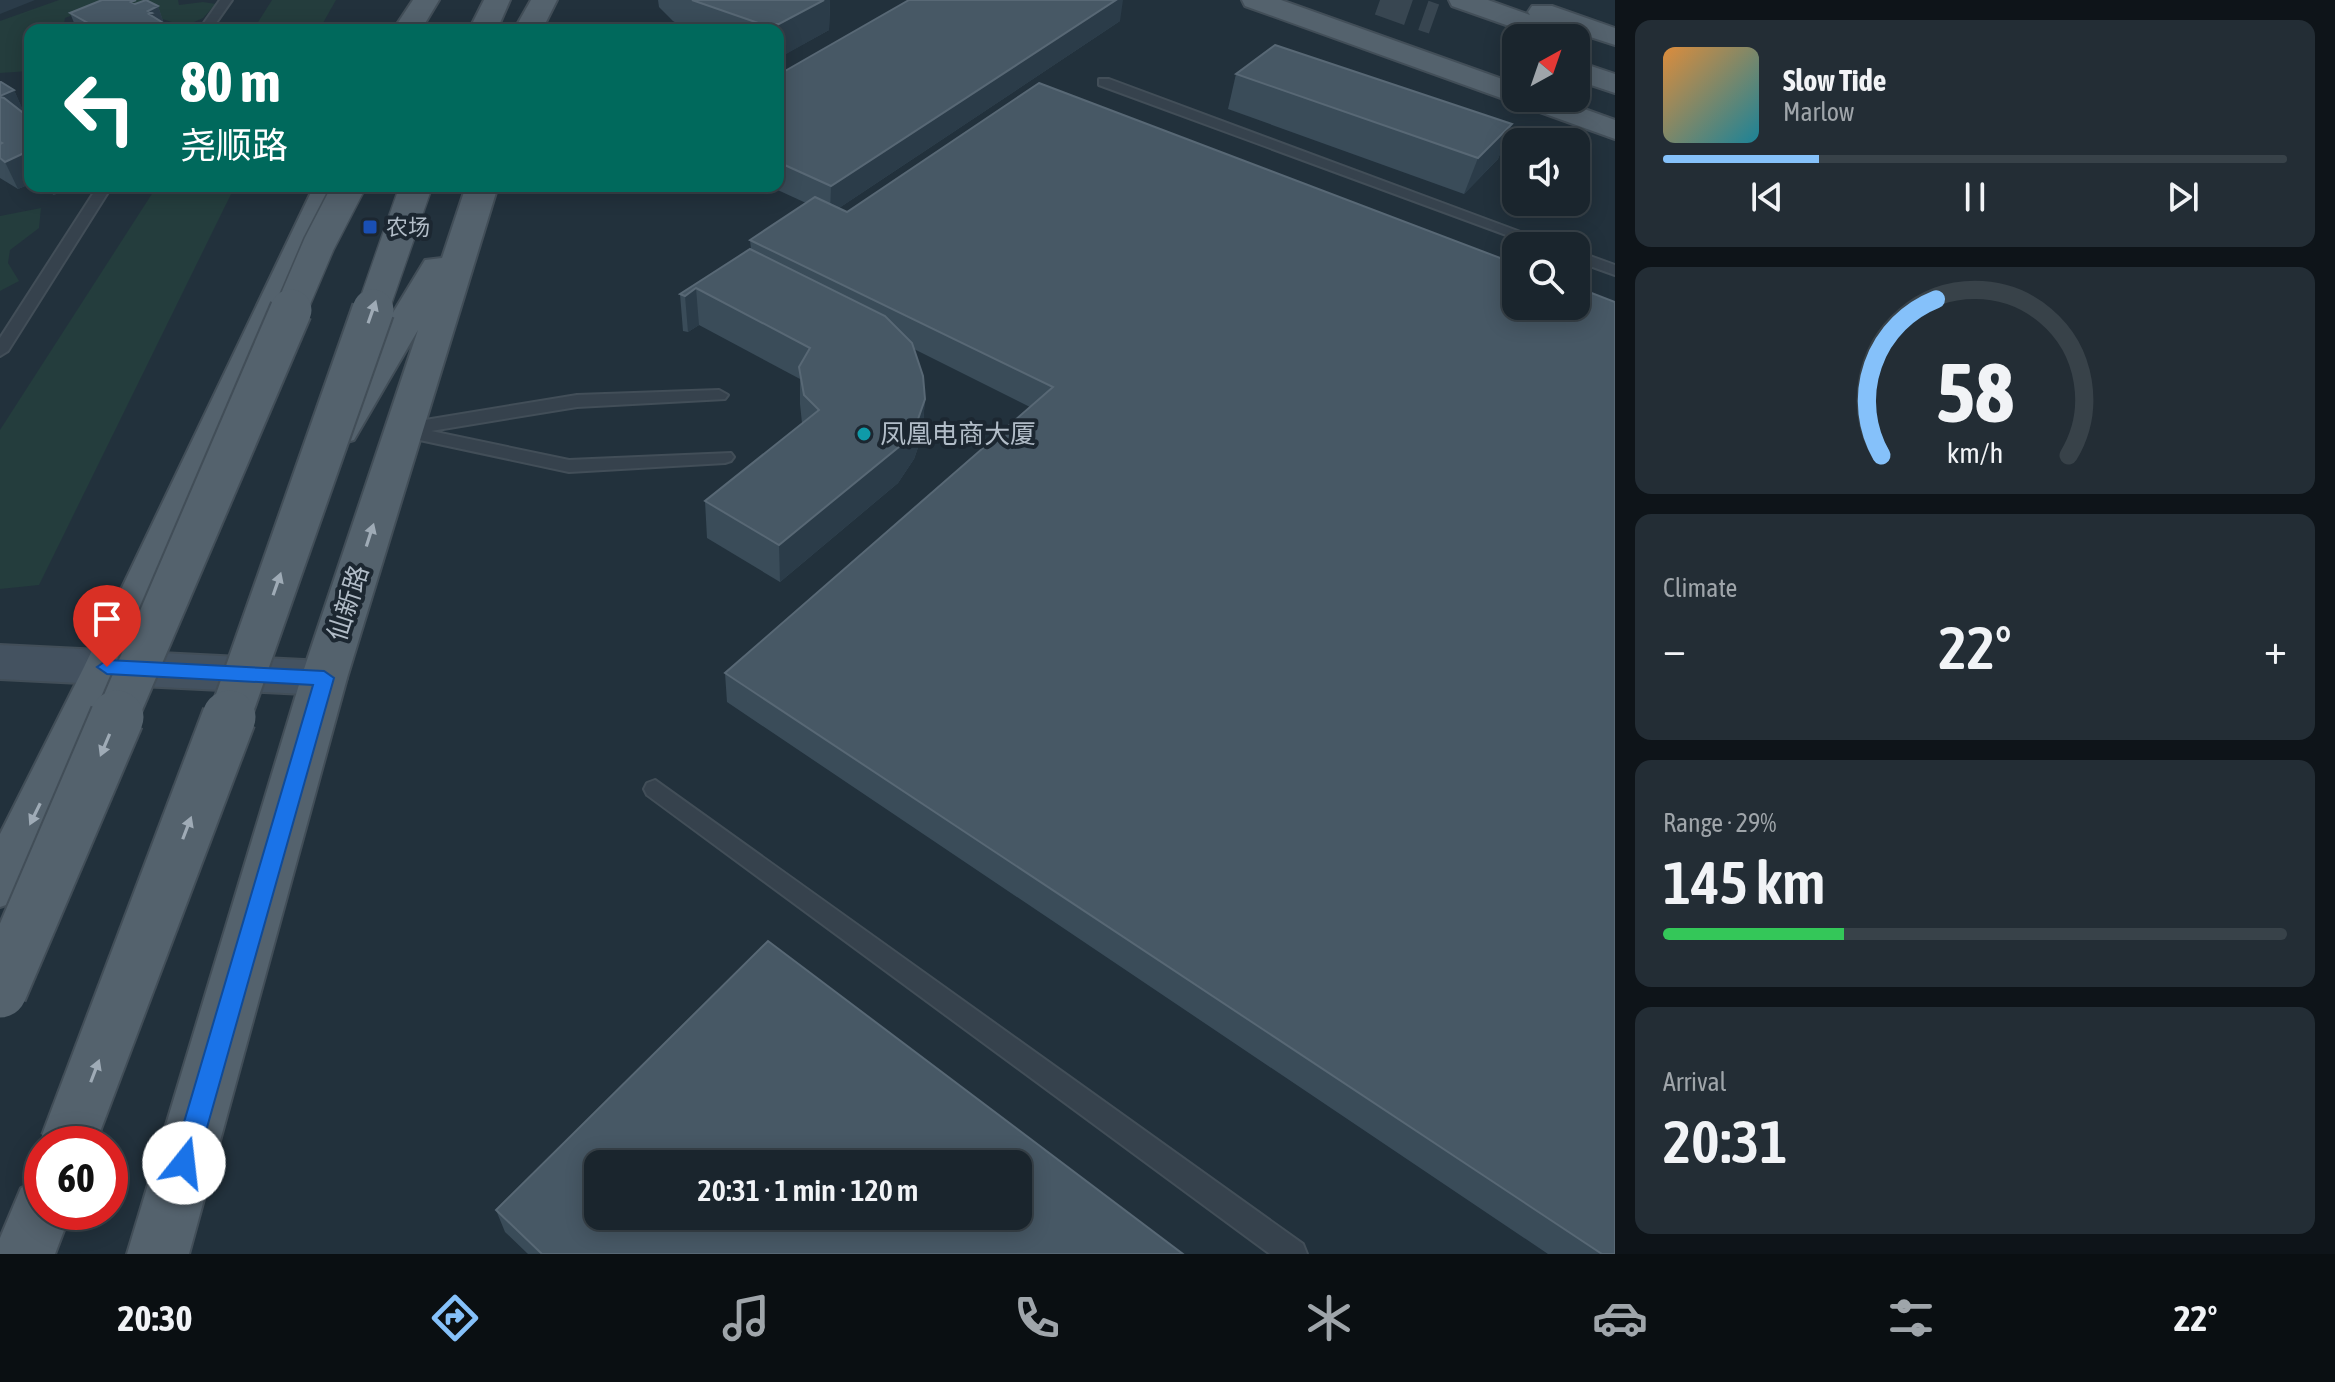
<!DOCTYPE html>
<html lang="en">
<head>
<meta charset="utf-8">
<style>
  body { margin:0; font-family:"Asap Condensed","Noto Sans SC",sans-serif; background:#232d35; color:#f1f3f6; height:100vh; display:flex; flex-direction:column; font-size:30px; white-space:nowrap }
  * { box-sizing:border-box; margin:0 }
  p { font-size:26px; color:#9fa5aa }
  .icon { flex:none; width:44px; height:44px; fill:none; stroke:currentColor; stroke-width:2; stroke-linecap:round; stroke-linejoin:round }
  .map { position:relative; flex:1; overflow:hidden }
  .drawer { display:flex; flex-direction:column; gap:20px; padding:20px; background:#0e1419; width:720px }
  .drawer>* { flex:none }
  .banner { position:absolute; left:24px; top:24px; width:760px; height:168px; border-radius:16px; box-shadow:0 4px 20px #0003,0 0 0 2px #384249; background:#00695c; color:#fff; overflow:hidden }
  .needle { width:52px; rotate:40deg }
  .controls { position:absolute; left:1502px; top:24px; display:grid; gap:16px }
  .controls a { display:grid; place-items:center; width:88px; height:88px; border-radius:16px; background:#1a252d; box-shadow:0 4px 20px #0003,0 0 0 2px #384249; font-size:40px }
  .speed { position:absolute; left:24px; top:1126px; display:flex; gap:16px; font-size:40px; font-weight:700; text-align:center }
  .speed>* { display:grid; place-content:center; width:104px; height:104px; border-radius:50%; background:#1a252d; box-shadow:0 4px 20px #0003,0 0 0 2px #384249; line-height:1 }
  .speed .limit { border:12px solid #d22; background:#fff; color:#111 }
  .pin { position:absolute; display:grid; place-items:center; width:68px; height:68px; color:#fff; margin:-82px -34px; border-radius:50% 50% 50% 0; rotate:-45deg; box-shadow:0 0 8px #0007 }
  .pin .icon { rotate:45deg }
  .me { position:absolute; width:88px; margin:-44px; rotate:16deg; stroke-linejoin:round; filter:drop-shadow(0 0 6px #0008) }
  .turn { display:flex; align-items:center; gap:28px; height:168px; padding:0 24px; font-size:36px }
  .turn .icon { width:104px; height:104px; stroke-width:2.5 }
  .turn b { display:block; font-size:56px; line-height:68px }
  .big { font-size:60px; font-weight:600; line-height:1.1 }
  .drawer .widget { flex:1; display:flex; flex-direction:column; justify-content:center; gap:12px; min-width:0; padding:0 28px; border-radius:16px; background:#232d35 }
  .drawer .dial { align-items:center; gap:0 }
  .dial svg { height:208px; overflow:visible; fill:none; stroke:#384249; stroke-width:7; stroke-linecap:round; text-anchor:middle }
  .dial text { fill:#f1f3f6; stroke:none }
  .song { display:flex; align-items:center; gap:24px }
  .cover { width:96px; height:96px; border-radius:12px; background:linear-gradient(135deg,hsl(30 70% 55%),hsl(190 70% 35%)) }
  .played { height:8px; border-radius:4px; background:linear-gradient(90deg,#85c1fa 25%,#384249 25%) }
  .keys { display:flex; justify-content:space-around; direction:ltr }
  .heat { display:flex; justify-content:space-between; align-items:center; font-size:44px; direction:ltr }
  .charge { height:12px; border-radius:6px; background:linear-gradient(90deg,#34c759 29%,#384249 0) }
  .trip { position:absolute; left:584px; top:1150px; width:448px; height:80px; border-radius:16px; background:#1a252d; box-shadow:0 4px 20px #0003,0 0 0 2px #384249; font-weight:600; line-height:80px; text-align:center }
  .tab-bar { display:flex; height:128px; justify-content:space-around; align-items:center; background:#0a0f12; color:#9fa5aa }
  .tab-bar .icon { width:56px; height:56px }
  .tab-bar .selected { color:#85c1fa }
  .tab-bar b { font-size:36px; color:#f1f3f6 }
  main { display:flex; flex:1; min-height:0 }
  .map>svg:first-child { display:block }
</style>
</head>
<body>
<main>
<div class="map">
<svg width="1615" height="1254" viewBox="0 0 1615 1254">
  <rect width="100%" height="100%" fill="#22313c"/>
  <g fill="#243d3d">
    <path d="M59,0H178L179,5L203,2L216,4L203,18L185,26C145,13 104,0 65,18L63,30H30V71L0,73V21Z"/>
    <path d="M272,0H336L319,30H253Z"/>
    <path d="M157,186H235L39,585L0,589V430Z"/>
    <path d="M41,208L39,228L10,250L8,263L19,281L0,291V216Z"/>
  </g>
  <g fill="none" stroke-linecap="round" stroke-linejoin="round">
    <path stroke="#384651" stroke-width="31" stroke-dasharray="31 15" stroke-linecap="butt" d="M1380,0L1434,19"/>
    <defs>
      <g id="lane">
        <path d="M220,0H232L211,30H199Z"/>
        <path d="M1099,79H1109L1558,246H1536L1099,85Z"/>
        <path d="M98,186H112L8,351L0,356V338Z"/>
        <path d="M1576,251L1615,265V275L1576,261Z"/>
        <path d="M719,390L728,395L725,399L577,407L431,431L569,460L731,453L734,457L731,461L725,463L569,472L401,436L392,430L401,424L577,395Z"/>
        <path d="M655,780L1303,1244L1307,1254H1270L647,795L644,789L647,783Z"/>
      </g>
      <path id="secondary" d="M0,645L324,661L340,666L347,678L340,690L324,695L0,679Z"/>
      <g id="primary">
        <path d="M413,0H439L421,30H393Z"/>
        <path d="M484,0H510L497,30H469Z"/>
        <path d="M531,0H557L542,30H514Z"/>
        <path d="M1242,0H1281L1516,84V98H1554L1615,120V139L1245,6Z"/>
        <path d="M1449,0H1488L1530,15L1528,12L1532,6H1552L1615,28V45L1581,34L1583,38L1576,45V38H1543L1452,6Z"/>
        <path d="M1576,61L1615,74V93L1576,80Z"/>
        <path d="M314,186H346L130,667L26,885L18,901L0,907V834L84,667Z"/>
        <path d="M466,186H498L347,678L189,1254H127L301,678L418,330L354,440L340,444L326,440L321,431L425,260L442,258Z"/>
        <path d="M42,1179V1212H71L55,1254H0V1238L21,1188Z"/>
      </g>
    </defs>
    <use href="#lane" stroke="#424e58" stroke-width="4"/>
    <use href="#secondary" stroke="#424e58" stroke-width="4"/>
    <use href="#primary" stroke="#424e58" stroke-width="4"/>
    <use href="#lane" fill="#36424d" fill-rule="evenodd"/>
    <use href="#secondary" fill="#445260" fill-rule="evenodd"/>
    <use href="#primary" fill="#54626d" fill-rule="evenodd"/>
    <defs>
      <g id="primary-bridge-far2">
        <path d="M290,312L319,244L349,186"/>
        <path d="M372,312L416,186"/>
      </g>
      <g id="primary-bridge-far1">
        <path d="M116,719L291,310"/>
        <path d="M229,719L373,310"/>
      </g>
      <g id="primary-bridge">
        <path d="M0,991L117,717"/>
        <path d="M67,1144L229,717"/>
      </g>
    </defs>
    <use href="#primary-bridge-far2" stroke="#424e58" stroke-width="34" stroke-linecap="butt"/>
    <use href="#primary-bridge-far1" stroke="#424e58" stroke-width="45" stroke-linecap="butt"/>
    <use href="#primary-bridge" stroke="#424e58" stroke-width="57" stroke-linecap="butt"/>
    <use href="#primary-bridge-far2" stroke="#54626d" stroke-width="31"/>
    <use href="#primary-bridge-far1" stroke="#54626d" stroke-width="41"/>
    <use href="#primary-bridge" stroke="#54626d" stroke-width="53"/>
  </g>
  <g fill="#3a4c59">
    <path d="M658,0H830L829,30L778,58V30H688L673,21L659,7Z"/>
    <path d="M138,3L158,6L164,24L173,30H77L70,13Z"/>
    <path d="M1120,21L839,208L847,212L1039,83L1615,1254H1548L727,702L725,673L1030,407L914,349L925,399L922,436L914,459L898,483L780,582L707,538L705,501L802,423L800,404V379L699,325L688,332L683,331L680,294L751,249L750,240L806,203L769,186H778V75Z"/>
    <path d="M1236,74L1512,124L1498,159L1464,194L1228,109Z"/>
    <path d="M0,82L14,90L24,113L26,115L30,113V184L18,189L0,178Z"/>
    <path d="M40,186H72L54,195Z"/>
    <path d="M496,1210L1183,1254H528L505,1232Z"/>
  </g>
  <g fill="#2b3c49">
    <path d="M0,0H35L0,14Z"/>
    <path d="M824,0H830L829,30L779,58V24Z"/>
    <path d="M1116,0H1123L1120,21L830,214L831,186Z"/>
    <path d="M158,6L164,24L157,27L148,11Z"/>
    <path d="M14,90L26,117L0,111V94Z"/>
    <path d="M1512,124L1498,159L1464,194L1478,158Z"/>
    <path d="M22,154L30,174V184L18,189L5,162Z"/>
    <path d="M50,186H72L54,195Z"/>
    <path d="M696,288L699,325L688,332L685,296Z"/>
    <path d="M925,399L922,436L914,459L898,483L780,582L779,545Z"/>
  </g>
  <g fill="#475865" stroke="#586875" stroke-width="2" fill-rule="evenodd">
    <path d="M102,0H136L131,2L135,4L146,0L158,6L148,11L152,13L149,14L173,29L112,30L117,28L111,30H88L79,25L86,22L70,13Z"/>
    <path d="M692,0H824L779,24H761Z"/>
    <path d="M909,0H1116L831,186L778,162V75Z"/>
    <path d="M1275,45L1512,124L1478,158L1236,74Z"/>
    <path d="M0,82H1L14,90L0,96Z"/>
    <path d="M1039,83L1516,264V306H1576V287L1615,302V1254H1602L725,673L1053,387L750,240L815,197L847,212Z"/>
    <path d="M0,97L4,98L26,115L30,113V160L22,154L5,162L0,158V144L2,143L0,142Z"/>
    <path d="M750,249L885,316L912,343L923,376L925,399L917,422L900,446L779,545L705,501L819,410L804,395L799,367L810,348L696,288L685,296L680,294Z"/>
    <path d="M768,941L1183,1254H542L496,1210ZM598,1164H1018V1216H598Z"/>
  </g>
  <defs><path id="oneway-solid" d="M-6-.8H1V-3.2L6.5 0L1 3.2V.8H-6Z" transform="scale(2)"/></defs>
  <g fill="#9fabb6">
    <use href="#oneway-solid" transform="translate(372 312) rotate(-71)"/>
    <use href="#oneway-solid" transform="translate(370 535) rotate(-72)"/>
    <use href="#oneway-solid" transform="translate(277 584) rotate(-71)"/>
    <use href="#oneway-solid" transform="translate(105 745) rotate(113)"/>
    <use href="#oneway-solid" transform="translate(35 814) rotate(116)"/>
    <use href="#oneway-solid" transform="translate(187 828) rotate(-69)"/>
    <use href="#oneway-solid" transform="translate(95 1071) rotate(-69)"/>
  </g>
  <path fill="#1a73e8" stroke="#114b97" stroke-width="2" d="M107,660L324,671L334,678L197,1163L193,1172L184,1175L176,1172L172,1163L313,685L107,674L97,667Z"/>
  <rect fill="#1a4fb4" stroke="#1c2731" stroke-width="3" x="362" y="219" width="16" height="16" rx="4"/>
  <circle fill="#0f9aa8" stroke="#1c2731" stroke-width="3" cx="864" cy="434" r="8"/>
  <g text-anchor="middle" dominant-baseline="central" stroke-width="8" stroke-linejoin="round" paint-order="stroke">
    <g font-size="22" fill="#b2bdc8" stroke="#1c2731" text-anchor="start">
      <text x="386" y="227">农场</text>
    </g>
    <g font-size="26" fill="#b2bdc8" stroke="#1c2731" text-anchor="start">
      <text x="880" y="434">凤凰电商大厦</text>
    </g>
    <g font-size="26" fill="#b2bdc8" stroke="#1c2731">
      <text transform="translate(348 603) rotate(-72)">仙新路</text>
    </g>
  </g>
</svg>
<div class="controls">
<a><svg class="needle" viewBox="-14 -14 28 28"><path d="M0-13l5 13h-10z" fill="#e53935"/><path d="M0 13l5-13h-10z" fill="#9fa5aa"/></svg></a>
<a><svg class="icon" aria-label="sound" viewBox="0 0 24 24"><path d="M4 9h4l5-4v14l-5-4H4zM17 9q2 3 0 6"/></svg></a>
<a><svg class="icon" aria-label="search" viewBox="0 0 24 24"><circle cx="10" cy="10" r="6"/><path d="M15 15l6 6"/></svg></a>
</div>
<div class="speed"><div class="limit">60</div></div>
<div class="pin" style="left:107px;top:667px;background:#d93025"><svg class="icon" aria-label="arrive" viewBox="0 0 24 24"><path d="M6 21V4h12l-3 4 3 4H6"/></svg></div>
<svg class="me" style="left:184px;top:1163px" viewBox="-20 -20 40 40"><circle r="19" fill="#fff"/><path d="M0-13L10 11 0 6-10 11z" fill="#1a73e8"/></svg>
<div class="trip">20:31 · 1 min · 120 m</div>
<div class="banner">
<div class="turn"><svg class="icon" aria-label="left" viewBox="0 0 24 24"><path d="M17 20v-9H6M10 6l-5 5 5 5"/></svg><div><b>80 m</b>尧顺路</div></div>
</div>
</div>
<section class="drawer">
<div class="widget">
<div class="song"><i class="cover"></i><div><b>Slow Tide</b><p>Marlow</p></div></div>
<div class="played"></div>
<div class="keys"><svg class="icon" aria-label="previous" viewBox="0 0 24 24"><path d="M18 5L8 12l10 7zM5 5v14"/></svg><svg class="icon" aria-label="pause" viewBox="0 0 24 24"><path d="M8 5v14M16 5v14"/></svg><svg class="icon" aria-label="next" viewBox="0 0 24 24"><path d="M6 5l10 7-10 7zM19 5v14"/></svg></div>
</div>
<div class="widget dial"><svg viewBox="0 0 100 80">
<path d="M14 69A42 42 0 1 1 86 69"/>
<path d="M14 69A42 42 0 0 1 35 9" stroke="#85c1fa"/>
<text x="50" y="56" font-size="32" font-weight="700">58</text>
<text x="50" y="72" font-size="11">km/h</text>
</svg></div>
<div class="widget"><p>Climate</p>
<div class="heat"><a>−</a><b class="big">22°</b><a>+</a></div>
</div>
<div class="widget"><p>Range · 29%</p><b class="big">145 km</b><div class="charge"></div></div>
<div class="widget"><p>Arrival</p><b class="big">20:31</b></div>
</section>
</main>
<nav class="tab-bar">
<b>20:30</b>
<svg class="icon selected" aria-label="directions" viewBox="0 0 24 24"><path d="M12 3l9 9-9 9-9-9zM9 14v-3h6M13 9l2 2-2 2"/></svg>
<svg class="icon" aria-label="music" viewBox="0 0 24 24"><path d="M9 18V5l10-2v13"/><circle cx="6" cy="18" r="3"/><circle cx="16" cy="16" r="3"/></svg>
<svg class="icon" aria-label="phone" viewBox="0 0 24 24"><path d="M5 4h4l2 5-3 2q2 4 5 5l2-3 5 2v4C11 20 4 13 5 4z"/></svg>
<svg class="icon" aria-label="climate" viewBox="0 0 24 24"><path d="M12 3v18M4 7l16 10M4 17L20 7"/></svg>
<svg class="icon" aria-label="car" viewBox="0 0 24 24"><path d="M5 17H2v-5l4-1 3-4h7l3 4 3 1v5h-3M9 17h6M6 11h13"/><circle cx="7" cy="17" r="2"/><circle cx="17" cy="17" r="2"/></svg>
<svg class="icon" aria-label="filters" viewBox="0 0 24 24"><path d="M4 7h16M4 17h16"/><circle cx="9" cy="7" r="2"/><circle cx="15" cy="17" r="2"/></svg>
<b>22°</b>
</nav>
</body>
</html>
